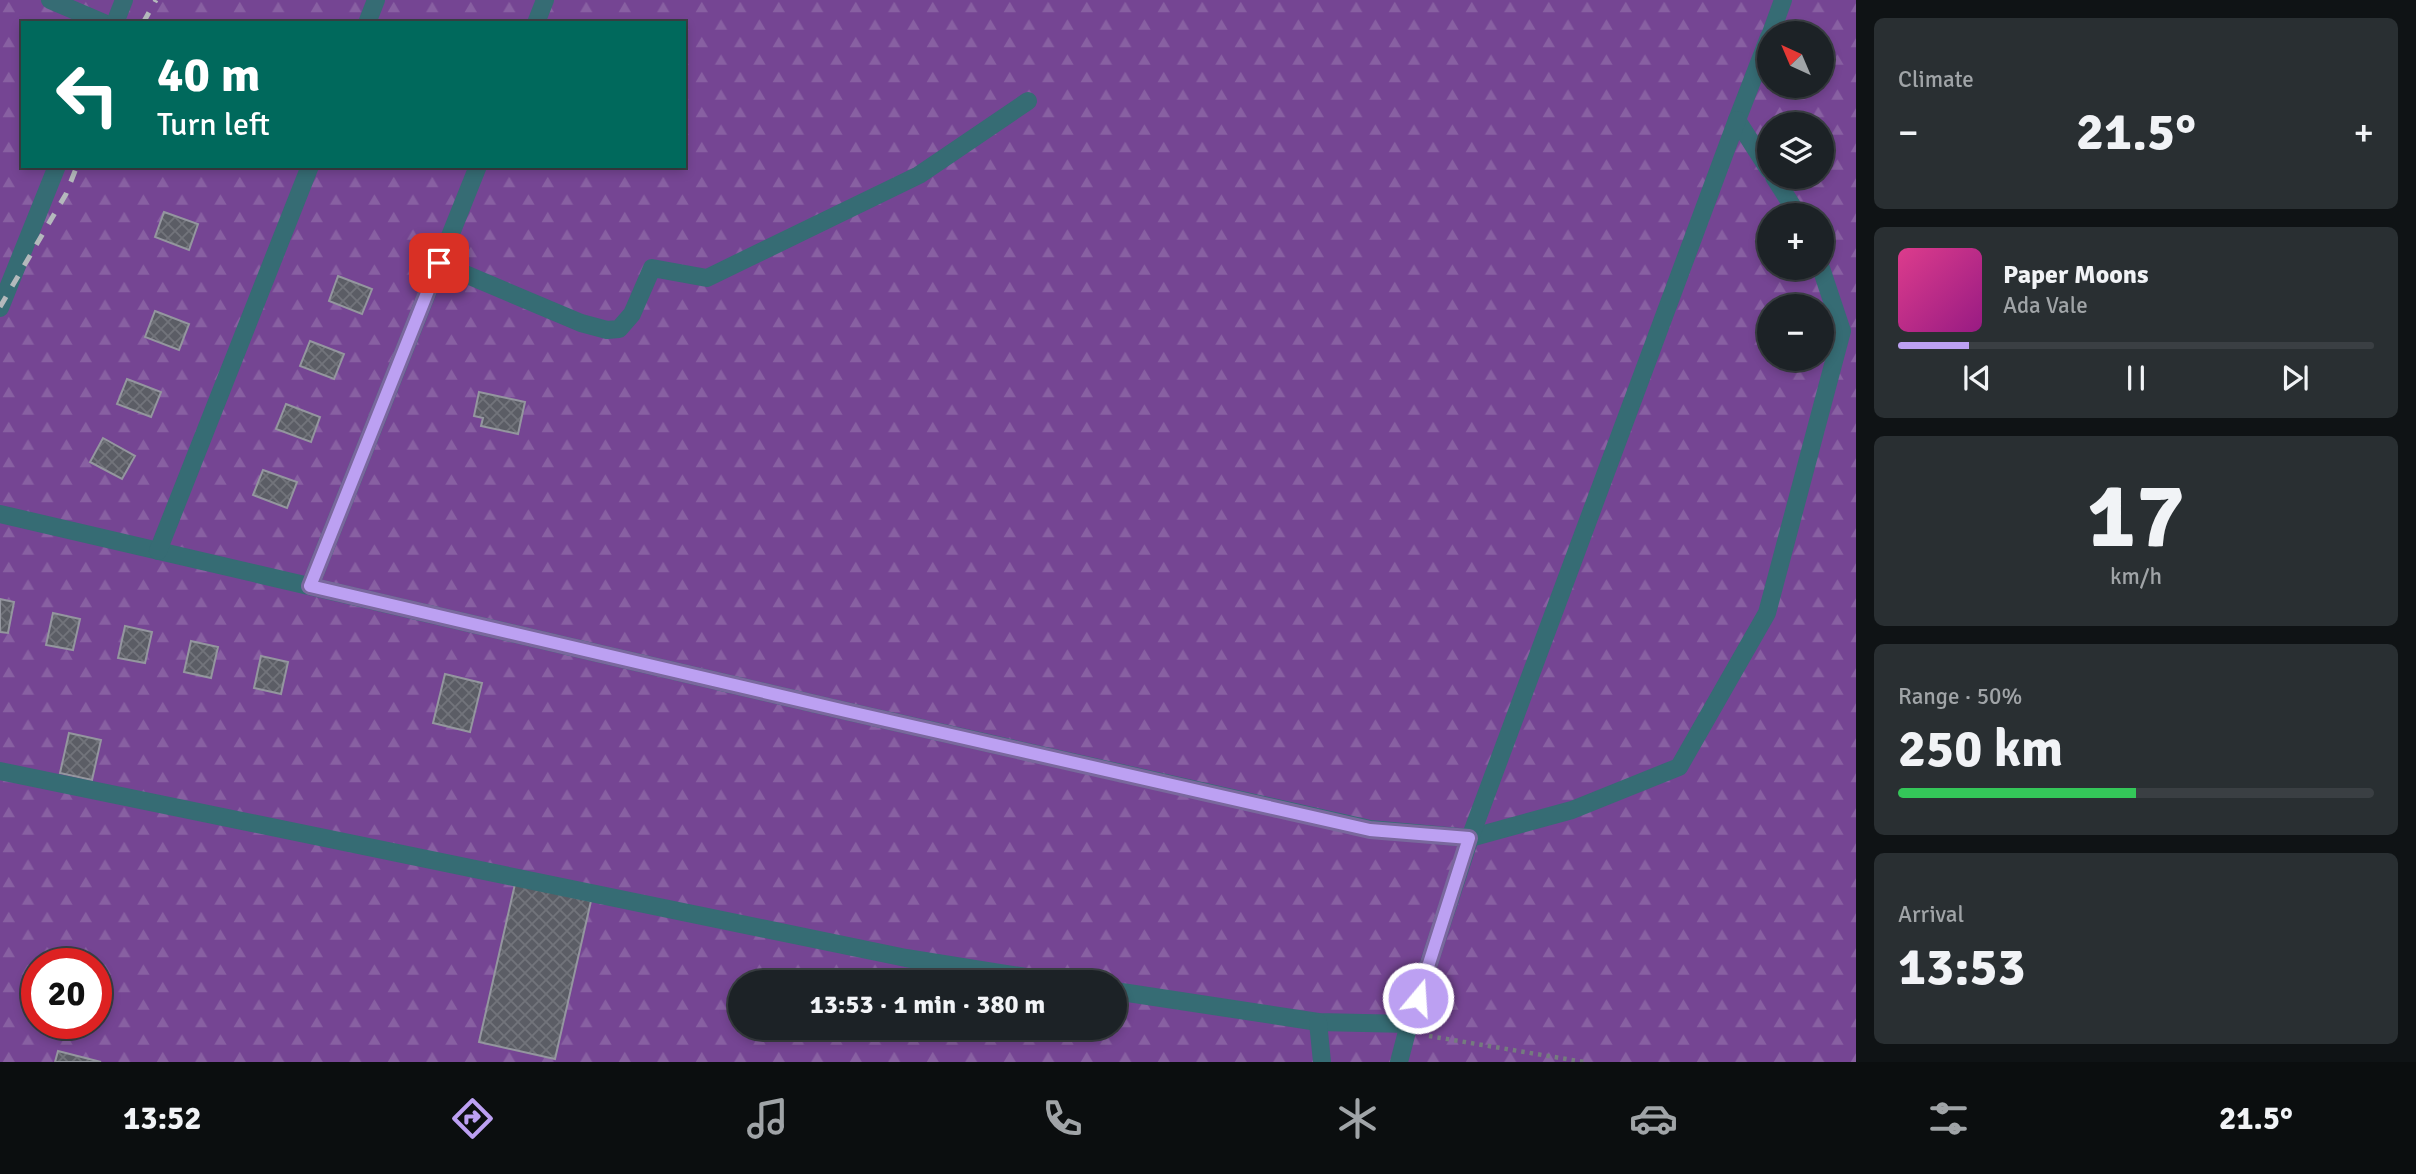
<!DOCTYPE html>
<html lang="en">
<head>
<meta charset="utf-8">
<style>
  body { margin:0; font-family:Signika,sans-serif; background:#292f32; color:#f1f3f6; height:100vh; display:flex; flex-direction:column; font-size:26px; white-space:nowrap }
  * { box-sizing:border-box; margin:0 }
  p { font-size:23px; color:#a0a4a7 }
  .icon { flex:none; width:38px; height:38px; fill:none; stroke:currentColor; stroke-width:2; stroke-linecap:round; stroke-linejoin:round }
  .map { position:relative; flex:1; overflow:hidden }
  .panel { display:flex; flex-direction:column; gap:18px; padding:18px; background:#0f1315; width:560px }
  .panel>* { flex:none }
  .top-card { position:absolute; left:21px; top:21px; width:665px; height:147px; border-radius:0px; box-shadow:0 4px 10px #0003,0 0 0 2px #3a3f43; background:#00695c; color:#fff; overflow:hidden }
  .needle { width:46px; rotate:316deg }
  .fabs { position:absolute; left:1757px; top:21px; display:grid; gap:14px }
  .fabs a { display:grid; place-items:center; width:77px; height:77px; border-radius:50%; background:#1c2226; box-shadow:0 4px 10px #0003,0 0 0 2px #3a3f43; font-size:35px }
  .speed { position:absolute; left:21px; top:948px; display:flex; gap:14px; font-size:35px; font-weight:700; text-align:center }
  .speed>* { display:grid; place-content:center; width:91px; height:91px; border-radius:50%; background:#1c2226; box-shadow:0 4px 10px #0003,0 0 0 2px #3a3f43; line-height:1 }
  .speed .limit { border:10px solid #d22; background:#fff; color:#111 }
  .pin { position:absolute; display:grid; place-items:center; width:60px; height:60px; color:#fff; margin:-30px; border-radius:14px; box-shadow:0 4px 10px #0006 }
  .me { position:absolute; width:77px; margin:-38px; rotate:18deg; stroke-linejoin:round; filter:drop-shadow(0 0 5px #0008) }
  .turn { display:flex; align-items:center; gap:24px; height:147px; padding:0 21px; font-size:32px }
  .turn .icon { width:91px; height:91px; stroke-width:2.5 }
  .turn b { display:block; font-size:49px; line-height:60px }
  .big { font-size:52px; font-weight:800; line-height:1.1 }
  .panel .widget { flex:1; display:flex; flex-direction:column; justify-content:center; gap:10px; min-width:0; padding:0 24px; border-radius:10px; background:#292f32 }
  .panel .dial { align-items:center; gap:0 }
  .dial b { font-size:91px; line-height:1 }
  .song { display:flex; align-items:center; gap:21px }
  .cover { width:84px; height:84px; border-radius:10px; background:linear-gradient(135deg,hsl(330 70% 55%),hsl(310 70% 35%)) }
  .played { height:7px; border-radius:4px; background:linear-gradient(90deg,#bca0f2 15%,#3a3f43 15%) }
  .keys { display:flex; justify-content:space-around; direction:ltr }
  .heat { display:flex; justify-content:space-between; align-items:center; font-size:38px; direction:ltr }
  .charge { height:10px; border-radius:5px; background:linear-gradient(90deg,#34c759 50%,#3a3f43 0) }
  .trip { position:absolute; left:728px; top:970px; width:399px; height:70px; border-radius:35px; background:#1c2226; box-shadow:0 4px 10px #0003,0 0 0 2px #3a3f43; font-weight:800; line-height:70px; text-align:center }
  .dock { display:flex; height:112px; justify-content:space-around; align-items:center; background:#0b0e0f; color:#a0a4a7 }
  .dock .icon { width:49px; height:49px }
  .dock .selected { color:#bca0f2 }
  .dock b { font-size:32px; color:#f1f3f6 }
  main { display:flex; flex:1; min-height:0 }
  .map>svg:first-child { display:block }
</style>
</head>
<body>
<main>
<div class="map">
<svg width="1856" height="1062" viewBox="0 0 1856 1062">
  <defs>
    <pattern id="forest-firs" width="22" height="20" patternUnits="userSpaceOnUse" patternTransform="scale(1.75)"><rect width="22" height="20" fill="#754593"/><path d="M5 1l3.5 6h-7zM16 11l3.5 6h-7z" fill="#8860a2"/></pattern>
    <pattern id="building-cross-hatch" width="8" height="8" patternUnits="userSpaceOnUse" patternTransform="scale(1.75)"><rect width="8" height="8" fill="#5b5d65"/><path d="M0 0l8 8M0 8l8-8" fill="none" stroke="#72747b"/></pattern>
  </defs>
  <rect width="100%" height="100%" fill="#262d32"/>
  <path fill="url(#forest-firs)" fill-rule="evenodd" d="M0,0H1856V1062H0ZM23,23H684V166H23ZM1769,33H1822V86H1769ZM1769,124H1822V177H1769ZM1769,215H1822V268H1769ZM1769,306H1822V359H1769ZM37,964H96V1024H37ZM740,982H1115V1027H740Z"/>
  <g fill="url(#building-cross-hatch)" stroke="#94969f" stroke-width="2">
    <path d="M164,212L198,224L189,250L155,237Z"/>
    <path d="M338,276L372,289L362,314L329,301Z"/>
    <path d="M155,311L189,324L179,350L145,337Z"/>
    <path d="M310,341L344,354L334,379L300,366Z"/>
    <path d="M127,379L161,392L151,417L117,404Z"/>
    <path d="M479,392L525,402L518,434L481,426L483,418L474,416Z"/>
    <path d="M286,404L320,417L311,442L276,429Z"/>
    <path d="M103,438L135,456L122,479L90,462Z"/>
    <path d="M263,470L297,482L287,508L253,495Z"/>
    <path d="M0,599L14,602L8,633L0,632Z"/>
    <path d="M53,613L80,619L73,650L46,645Z"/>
    <path d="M125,626L152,632L145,663L118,658Z"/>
    <path d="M191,641L218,647L211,678L184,672Z"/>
    <path d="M261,656L288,662L281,694L254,688Z"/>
    <path d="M445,674L482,683L470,732L433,723Z"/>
    <path d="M69,733L101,740L92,780L60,773Z"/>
    <path d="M515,884L591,901L555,1059L479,1042Z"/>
    <path d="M58,1051L101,1062H55Z"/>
  </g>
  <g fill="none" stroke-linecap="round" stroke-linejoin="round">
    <path stroke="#757b7f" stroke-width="4.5" stroke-dasharray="3.5 5" stroke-linecap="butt" d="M1429,1036L1584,1062"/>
    <g stroke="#366c74" stroke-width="18">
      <path d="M50,0L104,23"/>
      <path d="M115,23L124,0"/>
      <path d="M367,23L376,0"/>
      <path d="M536,23L545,0"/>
      <path d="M1771,33L1783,0"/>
      <path d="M1769,37L1737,120L1769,170"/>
      <path d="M1774,177L1798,215"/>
      <path d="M439,263L581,323L607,330L619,329L632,314L652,268L707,278L919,175L1028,101"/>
      <path d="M0,308L57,166"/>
      <path d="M0,514L850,712L1370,829L1470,838L1572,810L1679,767L1767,613L1842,331L1821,268"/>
      <path d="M158,551L310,166"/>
      <path d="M310,586L478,166"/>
      <path d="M0,771L906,958L1057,982"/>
      <path d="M1115,991L1318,1022L1409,1024"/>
      <path d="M1318,1022L1322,1062"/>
      <path d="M1399,1062L1409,1024L1470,838L1737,120"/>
    </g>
    <g stroke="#b4b9bc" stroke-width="5" stroke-dasharray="12 12" stroke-linecap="butt">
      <path d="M143,23L156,0"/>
      <path d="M0,307L66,194L77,166"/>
    </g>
  </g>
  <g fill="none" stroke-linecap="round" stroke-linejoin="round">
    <defs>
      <path id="route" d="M439,263L310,586L850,712L1370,830L1469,838L1418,998"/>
    </defs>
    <use href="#route" stroke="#7a689d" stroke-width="18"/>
    <use href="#route" stroke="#bca0f2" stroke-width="12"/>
  </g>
</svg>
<div class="fabs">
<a><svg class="needle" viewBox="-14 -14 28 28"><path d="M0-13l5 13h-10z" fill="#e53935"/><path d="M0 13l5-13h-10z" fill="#a0a4a7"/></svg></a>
<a><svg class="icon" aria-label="layers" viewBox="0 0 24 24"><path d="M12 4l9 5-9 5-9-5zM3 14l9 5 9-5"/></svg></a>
<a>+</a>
<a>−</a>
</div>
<div class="speed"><div class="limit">20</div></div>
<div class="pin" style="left:439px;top:263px;background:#d93025"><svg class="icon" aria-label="arrive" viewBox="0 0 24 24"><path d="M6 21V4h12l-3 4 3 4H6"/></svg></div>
<svg class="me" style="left:1418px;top:998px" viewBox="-20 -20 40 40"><circle r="17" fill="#bca0f2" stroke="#fff" stroke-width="3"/><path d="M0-11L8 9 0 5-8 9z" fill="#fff"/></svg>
<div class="trip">13:53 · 1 min · 380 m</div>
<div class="top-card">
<div class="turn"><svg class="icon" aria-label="left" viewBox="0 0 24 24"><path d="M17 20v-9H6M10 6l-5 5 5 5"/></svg><div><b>40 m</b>Turn left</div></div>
</div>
</div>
<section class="panel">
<div class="widget"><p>Climate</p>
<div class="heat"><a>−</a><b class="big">21.5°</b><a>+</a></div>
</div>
<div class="widget">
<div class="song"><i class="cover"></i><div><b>Paper Moons</b><p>Ada Vale</p></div></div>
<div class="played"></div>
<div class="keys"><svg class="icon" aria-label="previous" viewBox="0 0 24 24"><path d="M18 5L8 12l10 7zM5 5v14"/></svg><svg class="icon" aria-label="pause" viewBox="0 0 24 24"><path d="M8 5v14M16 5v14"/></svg><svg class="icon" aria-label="next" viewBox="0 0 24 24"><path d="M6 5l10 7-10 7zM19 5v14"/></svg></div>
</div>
<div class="widget dial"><b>17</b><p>km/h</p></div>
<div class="widget"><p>Range · 50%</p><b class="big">250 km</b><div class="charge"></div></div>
<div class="widget"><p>Arrival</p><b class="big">13:53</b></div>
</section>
</main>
<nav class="dock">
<b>13:52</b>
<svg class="icon selected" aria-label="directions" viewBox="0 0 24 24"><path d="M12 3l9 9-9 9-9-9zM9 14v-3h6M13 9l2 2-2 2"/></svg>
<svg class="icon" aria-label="music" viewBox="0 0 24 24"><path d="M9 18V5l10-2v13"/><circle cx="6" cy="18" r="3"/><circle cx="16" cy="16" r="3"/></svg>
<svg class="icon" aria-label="phone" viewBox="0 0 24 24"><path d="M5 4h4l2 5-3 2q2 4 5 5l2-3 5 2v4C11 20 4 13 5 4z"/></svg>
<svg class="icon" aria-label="climate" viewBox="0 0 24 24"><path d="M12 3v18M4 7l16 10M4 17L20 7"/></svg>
<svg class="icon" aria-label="car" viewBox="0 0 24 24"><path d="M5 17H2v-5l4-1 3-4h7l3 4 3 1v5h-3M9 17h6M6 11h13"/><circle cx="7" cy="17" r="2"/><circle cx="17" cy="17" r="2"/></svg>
<svg class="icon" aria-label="filters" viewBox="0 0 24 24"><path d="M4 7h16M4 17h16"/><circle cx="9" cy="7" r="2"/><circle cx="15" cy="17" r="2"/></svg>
<b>21.5°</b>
</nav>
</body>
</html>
